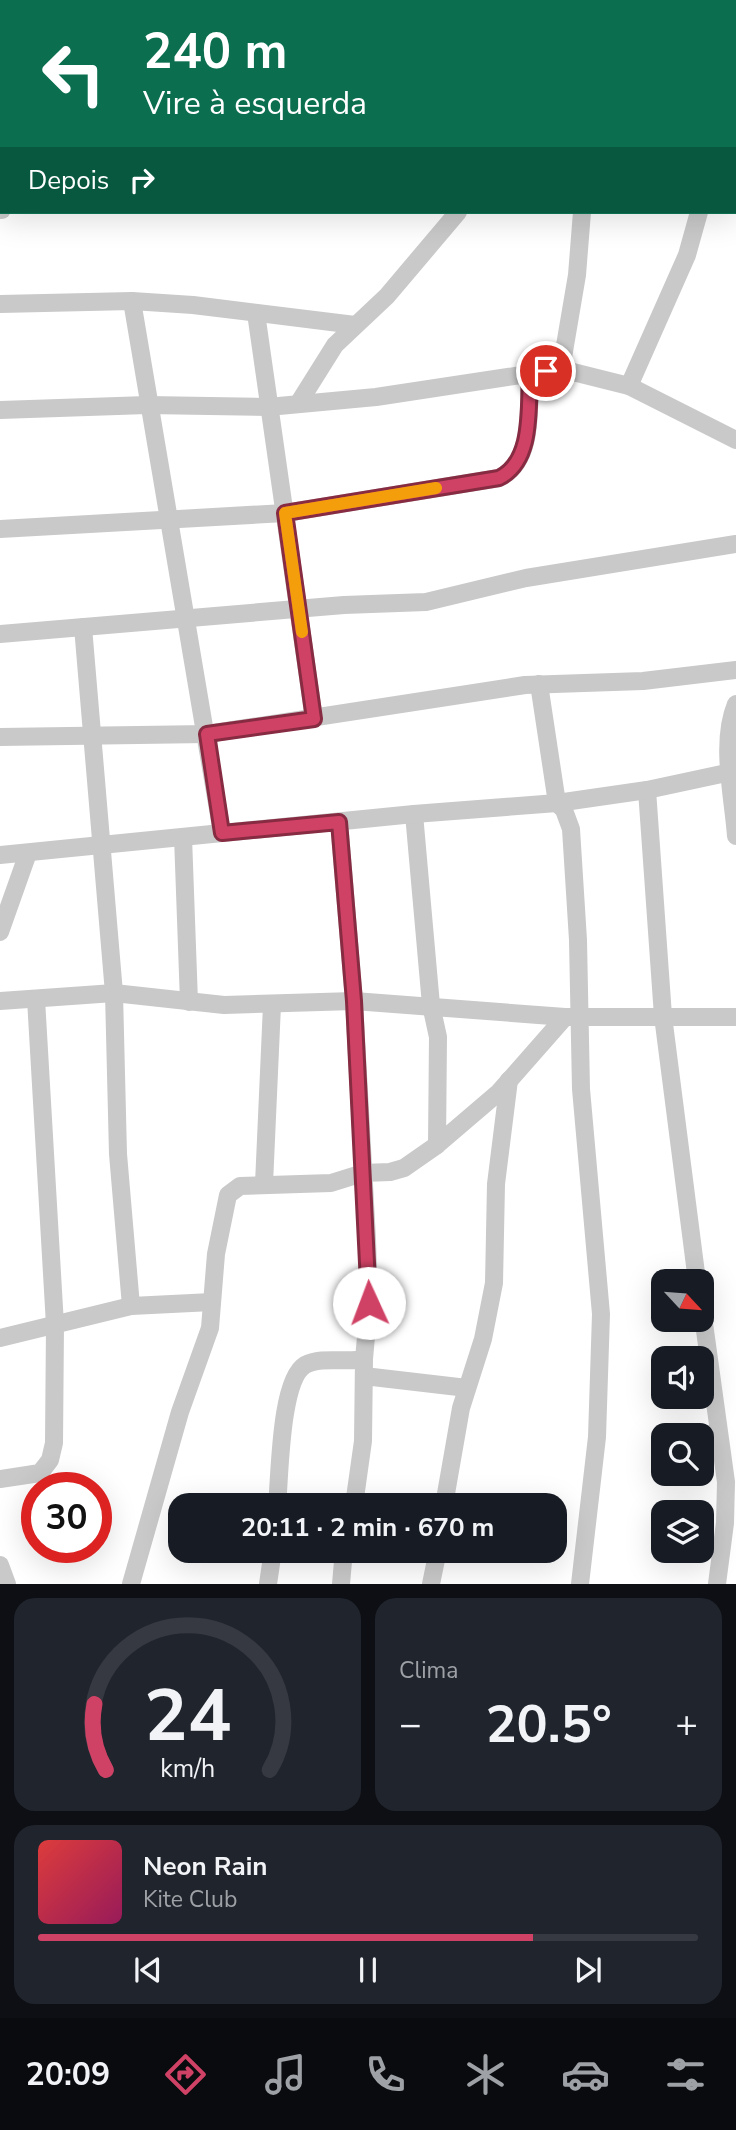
<!DOCTYPE html>
<html lang="pt">
<head>
<meta charset="utf-8">
<style>
  body { margin:0; font-family:"Nunito Sans",sans-serif; background:#20242c; color:#f1f3f6; height:100vh; display:flex; flex-direction:column; font-size:26px; white-space:nowrap }
  * { box-sizing:border-box; margin:0 }
  p { font-size:23px; color:#9ea1a6 }
  .icon { flex:none; width:38px; height:38px; fill:none; stroke:currentColor; stroke-width:2; stroke-linecap:round; stroke-linejoin:round }
  .map { position:relative; height:1584px; overflow:hidden }
  .sheet { display:flex; flex-direction:column; gap:14px; padding:14px; background:#0d0f14; flex:1 }
  .sheet>* { flex:none }
  .guide { position:absolute; left:0px; top:0px; width:737px; height:214px; box-shadow:0 7px 28px #0002; background:#0b6e4f; color:#fff; overflow:hidden }
  .needle { width:46px; rotate:116deg }
  .controls { position:absolute; left:651px; top:1269px; display:grid; gap:14px }
  .controls a { display:grid; place-items:center; width:63px; height:63px; border-radius:14px; background:#171b24; box-shadow:0 7px 28px #0002; font-size:35px }
  .speed { position:absolute; left:21px; top:1472px; display:flex; gap:14px; font-size:35px; font-weight:700; text-align:center }
  .speed>* { display:grid; place-content:center; width:91px; height:91px; border-radius:50%; background:#171b24; box-shadow:0 7px 28px #0002; line-height:1 }
  .speed .limit { border:10px solid #d22; background:#fff; color:#111 }
  .pin { position:absolute; display:grid; place-items:center; width:60px; height:60px; color:#fff; margin:-30px; border:4px solid #fff; border-radius:50%; box-shadow:0 2px 7px #0007 }
  .me { position:absolute; width:77px; margin:-38px; rotate:358deg; stroke-linejoin:round; filter:drop-shadow(0 0 5px #0008) }
  .turn { display:flex; align-items:center; gap:24px; height:147px; padding:0 28px; font-size:32px }
  .turn .icon { width:91px; height:91px; stroke-width:2.5 }
  .turn b { display:block; font-size:49px; line-height:60px }
  .then { display:flex; align-items:center; height:66px; padding:0 28px; background:#0003; gap:14px; font-size:26px }
  .big { font-size:52px; font-weight:700; line-height:1.1 }
  .sheet .widget { flex:1; display:flex; flex-direction:column; justify-content:center; gap:10px; min-width:0; padding:0 24px; border-radius:21px; background:#20242c }
  .sheet .dial { align-items:center; gap:0 }
  .dial svg { height:182px; overflow:visible; fill:none; stroke:#363941; stroke-width:7; stroke-linecap:round; text-anchor:middle }
  .dial text { fill:#f1f3f6; stroke:none }
  .song { display:flex; align-items:center; gap:21px }
  .cover { width:84px; height:84px; border-radius:10px; background:linear-gradient(135deg,hsl(0 70% 55%),hsl(330 70% 35%)) }
  .played { height:7px; border-radius:4px; background:linear-gradient(90deg,#d04265 75%,#363941 75%) }
  .keys { display:flex; justify-content:space-around; direction:ltr }
  .heat { display:flex; justify-content:space-between; align-items:center; font-size:38px; direction:ltr }
  .sheet .tiles { flex:1; display:grid; gap:14px; grid-template-columns:1fr 1fr }
  .widget:last-child { grid-column:span 2 }
  .trip { position:absolute; left:168px; top:1493px; width:399px; height:70px; border-radius:21px; background:#171b24; box-shadow:0 7px 28px #0002; font-weight:700; line-height:70px; text-align:center }
  .tabs { display:flex; height:112px; justify-content:space-around; align-items:center; background:#090b0e; color:#9ea1a6 }
  .tabs .icon { width:49px; height:49px }
  .tabs .selected { color:#d04265 }
  .tabs b { font-size:32px; color:#f1f3f6 }
  .map>svg:first-child { display:block }
</style>
</head>
<body>
<div class="map">
<svg width="736" height="1584" viewBox="0 0 736 1584">
  <rect width="100%" height="100%" fill="#fff"/>
  <g fill="none" stroke-linecap="round" stroke-linejoin="round">
    <g stroke="#c9c9c9" stroke-width="18">
      <path d="M498,0V2"/>
      <path d="M589,2V0"/>
      <path d="M725,2V0"/>
      <path d="M0,116H2"/>
      <path d="M735,168H736"/>
      <path d="M0,210H2"/>
      <path d="M132,301L222,833"/>
      <path d="M0,304L132,301L193,305L355,325"/>
      <path d="M256,313L314,719"/>
      <path d="M561,369L577,275L582,212"/>
      <path d="M629,386L687,255L699,212"/>
      <path d="M298,404L335,345L387,296L458,212"/>
      <path d="M0,410L147,405L268,407L376,397L561,369L629,386L736,440"/>
      <path d="M0,529L285,513L499,478C535,461 528,406 530,373"/>
      <path d="M83,627L114,993L118,1154L131,1306"/>
      <path d="M0,634L344,605L426,602L526,578L736,544"/>
      <path d="M539,684L557,803L564,810L571,829L578,940L581,1089L601,1314L597,1437L580,1584"/>
      <path d="M736,704C720,742 733,795 736,836"/>
      <path d="M0,737L207,734L525,685L643,681L736,670"/>
      <path d="M647,790L663,1016L697,1281"/>
      <path d="M414,814L431,1005L438,1037L437,1145"/>
      <path d="M183,837L189,1002"/>
      <path d="M0,855L414,814L557,803L647,790L731,772"/>
      <path d="M0,932L28,853"/>
      <path d="M0,1001L114,993L224,1005L354,1001L565,1017"/>
      <path d="M264,1184L272,1005"/>
      <path d="M702,1309L726,1482L725,1523L717,1584"/>
      <path d="M0,1338L131,1306L212,1302"/>
      <path d="M364,1376L467,1388"/>
      <path d="M0,1479L40,1473L50,1460L54,1443L55,1325L36,999"/>
      <path d="M277,1505C280,1476 280,1380 305,1365C322,1356 346,1363 364,1359L369,1303L367,1239L354,1001L339,822"/>
      <path d="M354,1505L363,1441L364,1359"/>
      <path d="M444,1505L461,1408L483,1339L494,1283L496,1184L509,1080"/>
      <path d="M0,1565L7,1584"/>
      <path d="M131,1584L180,1412L210,1328L216,1254L228,1195L240,1186L331,1183L363,1173L390,1172L404,1168L437,1145L499,1092L565,1017H736"/>
      <path d="M268,1584L273,1550"/>
      <path d="M341,1584L344,1550"/>
      <path d="M431,1584L438,1550"/>
    </g>
  </g>
  <g fill="none" stroke-linecap="round" stroke-linejoin="round">
    <defs>
      <path id="route" d="M369,1303L354,1001L339,822L222,833L207,734L314,719L285,513L499,478C534,461 528,407 530,373L546,371"/>
    </defs>
    <use href="#route" stroke="#872b42" stroke-width="18"/>
    <use href="#route" stroke="#d04265" stroke-width="12"/>
    <path stroke="#f59e0b" stroke-width="12" d="M302,632L285,513L436,488"/>
  </g>
</svg>
<div class="controls">
<a><svg class="needle" viewBox="-14 -14 28 28"><path d="M0-13l5 13h-10z" fill="#e53935"/><path d="M0 13l5-13h-10z" fill="#9ea1a6"/></svg></a>
<a><svg class="icon" aria-label="sound" viewBox="0 0 24 24"><path d="M4 9h4l5-4v14l-5-4H4zM17 9q2 3 0 6"/></svg></a>
<a><svg class="icon" aria-label="search" viewBox="0 0 24 24"><circle cx="10" cy="10" r="6"/><path d="M15 15l6 6"/></svg></a>
<a><svg class="icon" aria-label="layers" viewBox="0 0 24 24"><path d="M12 4l9 5-9 5-9-5zM3 14l9 5 9-5"/></svg></a>
</div>
<div class="speed"><div class="limit">30</div></div>
<div class="pin" style="left:546px;top:371px;background:#d93025"><svg class="icon" aria-label="arrive" viewBox="0 0 24 24"><path d="M6 21V4h12l-3 4 3 4H6"/></svg></div>
<svg class="me" style="left:369px;top:1303px" viewBox="-20 -20 40 40"><circle r="19" fill="#fff"/><path d="M0-13L10 11 0 6-10 11z" fill="#d04265"/></svg>
<div class="trip">20:11 · 2 min · 670 m</div>
<div class="guide">
<div class="turn"><svg class="icon" aria-label="left" viewBox="0 0 24 24"><path d="M17 20v-9H6M10 6l-5 5 5 5"/></svg><div><b>240 m</b>Vire à esquerda</div></div>
<div class="then">Depois<svg class="icon" aria-label="right" viewBox="0 0 24 24"><path d="M7 20v-9h11M14 6l5 5-5 5"/></svg></div>
</div>
</div>
<section class="sheet">
<div class="tiles">
<div class="widget dial"><svg viewBox="0 0 100 80">
<path d="M14 69A42 42 0 1 1 86 69"/>
<path d="M14 69A42 42 0 0 1 9 40" stroke="#d04265"/>
<text x="50" y="56" font-size="32" font-weight="700">24</text>
<text x="50" y="72" font-size="11">km/h</text>
</svg></div>
<div class="widget"><p>Clima</p>
<div class="heat"><a>−</a><b class="big">20.5°</b><a>+</a></div>
</div>
<div class="widget">
<div class="song"><i class="cover"></i><div><b>Neon Rain</b><p>Kite Club</p></div></div>
<div class="played"></div>
<div class="keys"><svg class="icon" aria-label="previous" viewBox="0 0 24 24"><path d="M18 5L8 12l10 7zM5 5v14"/></svg><svg class="icon" aria-label="pause" viewBox="0 0 24 24"><path d="M8 5v14M16 5v14"/></svg><svg class="icon" aria-label="next" viewBox="0 0 24 24"><path d="M6 5l10 7-10 7zM19 5v14"/></svg></div>
</div>
</div>
</section>
<nav class="tabs">
<b>20:09</b>
<svg class="icon selected" aria-label="directions" viewBox="0 0 24 24"><path d="M12 3l9 9-9 9-9-9zM9 14v-3h6M13 9l2 2-2 2"/></svg>
<svg class="icon" aria-label="music" viewBox="0 0 24 24"><path d="M9 18V5l10-2v13"/><circle cx="6" cy="18" r="3"/><circle cx="16" cy="16" r="3"/></svg>
<svg class="icon" aria-label="phone" viewBox="0 0 24 24"><path d="M5 4h4l2 5-3 2q2 4 5 5l2-3 5 2v4C11 20 4 13 5 4z"/></svg>
<svg class="icon" aria-label="climate" viewBox="0 0 24 24"><path d="M12 3v18M4 7l16 10M4 17L20 7"/></svg>
<svg class="icon" aria-label="car" viewBox="0 0 24 24"><path d="M5 17H2v-5l4-1 3-4h7l3 4 3 1v5h-3M9 17h6M6 11h13"/><circle cx="7" cy="17" r="2"/><circle cx="17" cy="17" r="2"/></svg>
<svg class="icon" aria-label="filters" viewBox="0 0 24 24"><path d="M4 7h16M4 17h16"/><circle cx="9" cy="7" r="2"/><circle cx="15" cy="17" r="2"/></svg>
</nav>
</body>
</html>
